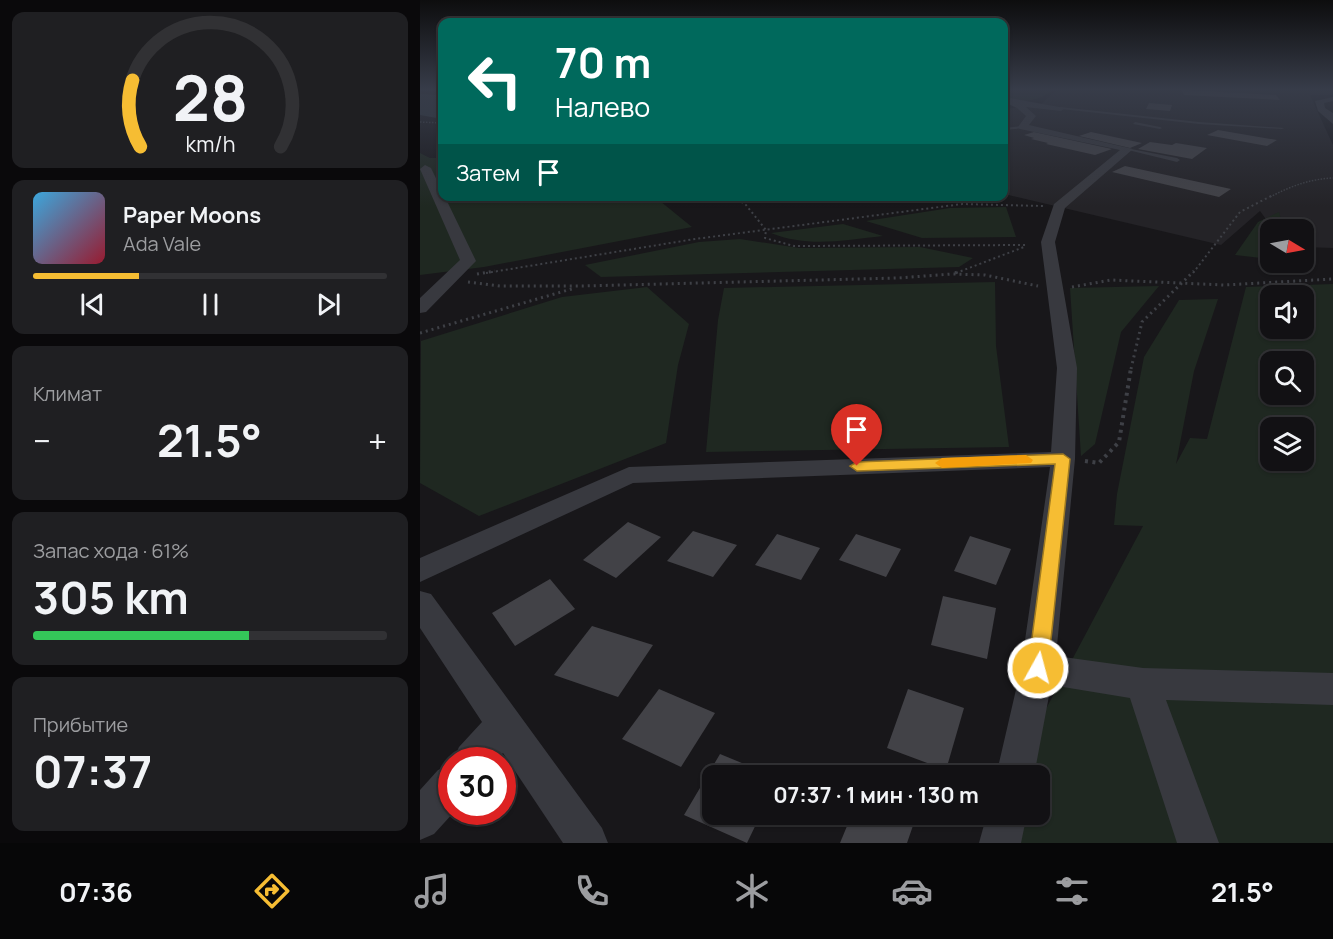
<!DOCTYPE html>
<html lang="ru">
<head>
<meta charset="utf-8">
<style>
  body { margin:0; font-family:Manrope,sans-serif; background:#1f1f22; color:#f1f3f6; height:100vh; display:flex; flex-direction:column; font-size:22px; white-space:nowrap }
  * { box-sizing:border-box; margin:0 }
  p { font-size:20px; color:#9c9da0 }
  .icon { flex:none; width:33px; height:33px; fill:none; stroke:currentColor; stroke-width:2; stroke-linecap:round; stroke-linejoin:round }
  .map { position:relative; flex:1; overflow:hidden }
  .details { display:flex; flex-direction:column; gap:12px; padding:12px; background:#0a090b; width:420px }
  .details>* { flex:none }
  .banner { position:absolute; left:18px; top:18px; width:570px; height:183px; border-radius:12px; box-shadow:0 2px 4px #0004,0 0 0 2px #313134; background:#00695c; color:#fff; overflow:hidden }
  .needle { width:39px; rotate:100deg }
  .buttons { position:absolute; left:840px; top:219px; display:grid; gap:12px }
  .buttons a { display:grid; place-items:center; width:54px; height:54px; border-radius:12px; background:#121114; box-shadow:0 2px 4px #0004,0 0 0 2px #313134; font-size:30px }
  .speed { position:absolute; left:18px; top:747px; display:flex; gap:12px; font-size:30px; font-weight:700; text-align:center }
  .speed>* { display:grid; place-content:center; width:78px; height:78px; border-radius:50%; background:#121114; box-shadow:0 2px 4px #0004,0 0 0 2px #313134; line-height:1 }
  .speed .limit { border:9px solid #d22; background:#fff; color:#111 }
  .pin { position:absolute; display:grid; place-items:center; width:51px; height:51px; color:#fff; margin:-62px -26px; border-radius:50% 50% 50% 0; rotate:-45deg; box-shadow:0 0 6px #0007 }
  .pin .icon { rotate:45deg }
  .me { position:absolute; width:66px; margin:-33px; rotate:7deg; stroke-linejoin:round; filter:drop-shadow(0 0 4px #0008) }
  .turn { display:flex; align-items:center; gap:21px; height:126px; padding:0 18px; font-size:27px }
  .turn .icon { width:78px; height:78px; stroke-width:2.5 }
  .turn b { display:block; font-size:42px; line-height:51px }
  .then { display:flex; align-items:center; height:57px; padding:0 18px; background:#0003; gap:12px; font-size:22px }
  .big { font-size:45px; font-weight:700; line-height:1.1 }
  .details .card { flex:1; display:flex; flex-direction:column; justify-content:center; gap:9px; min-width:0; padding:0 21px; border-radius:12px; background:#1f1f22 }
  .details .dial { align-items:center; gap:0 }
  .dial svg { height:156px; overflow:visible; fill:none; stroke:#313134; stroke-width:7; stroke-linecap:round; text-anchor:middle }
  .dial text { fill:#f1f3f6; stroke:none }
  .song { display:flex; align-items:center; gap:18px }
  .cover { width:72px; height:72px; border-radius:9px; background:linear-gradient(135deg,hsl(200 70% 55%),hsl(350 70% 35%)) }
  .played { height:6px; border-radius:3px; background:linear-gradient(90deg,#f6bd33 30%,#313134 30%) }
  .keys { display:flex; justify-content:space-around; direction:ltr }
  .heat { display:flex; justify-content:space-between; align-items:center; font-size:33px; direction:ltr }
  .charge { height:9px; border-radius:4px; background:linear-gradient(90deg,#34c759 61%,#313134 0) }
  .trip { position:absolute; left:282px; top:765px; width:348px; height:60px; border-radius:12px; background:#121114; box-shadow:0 2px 4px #0004,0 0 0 2px #313134; font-weight:700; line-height:60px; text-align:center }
  .tab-bar { display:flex; height:96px; justify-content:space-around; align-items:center; background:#070708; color:#9c9da0 }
  .tab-bar .icon { width:42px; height:42px }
  .tab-bar .current { color:#f6bd33 }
  .tab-bar b { font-size:27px; color:#f1f3f6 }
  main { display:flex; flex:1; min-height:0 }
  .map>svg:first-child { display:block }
</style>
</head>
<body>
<main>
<section class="details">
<div class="card dial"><svg viewBox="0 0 100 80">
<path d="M14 69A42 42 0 1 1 86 69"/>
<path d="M14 69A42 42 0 0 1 10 35" stroke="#f6bd33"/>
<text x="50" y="56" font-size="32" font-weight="700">28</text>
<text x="50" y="72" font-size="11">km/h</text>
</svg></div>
<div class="card">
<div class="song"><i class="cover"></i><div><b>Paper Moons</b><p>Ada Vale</p></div></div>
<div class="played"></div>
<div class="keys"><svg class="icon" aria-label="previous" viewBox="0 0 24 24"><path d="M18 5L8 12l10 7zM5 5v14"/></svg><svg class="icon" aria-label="pause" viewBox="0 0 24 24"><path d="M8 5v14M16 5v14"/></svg><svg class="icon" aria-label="next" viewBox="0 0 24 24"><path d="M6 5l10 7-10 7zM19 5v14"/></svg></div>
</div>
<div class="card"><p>Климат</p>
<div class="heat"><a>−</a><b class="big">21.5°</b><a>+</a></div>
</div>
<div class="card"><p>Запас хода · 61%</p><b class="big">305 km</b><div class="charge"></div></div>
<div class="card"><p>Прибытие</p><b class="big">07:37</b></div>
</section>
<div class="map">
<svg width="913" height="843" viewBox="0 0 913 843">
  <rect width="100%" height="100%" fill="#18171a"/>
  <path fill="#242327" d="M637,89H910L913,90L912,95H890L913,145V248L884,247V230L853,229L840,211L801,245L584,194V109L620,105Z"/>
  <g fill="#1f2821" fill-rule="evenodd">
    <path d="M584,89H635C618,101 604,104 584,99Z"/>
    <path d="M0,153L10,158H22V196L235,197L272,227L64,267L0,275Z"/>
    <path d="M586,207L596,237L502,238L446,221L530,208Z"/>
    <path d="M859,212L864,229L850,230V259L815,255L838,222Z"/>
    <path d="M423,224L463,236C425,240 388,248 351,233Z"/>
    <path d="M320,239L379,248L500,247L553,258L539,267L181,277L165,265L279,242Z"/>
    <path d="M575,282L576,346L589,447L286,452L298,320L304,288Z"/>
    <path d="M913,284V843H597L602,815L620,814V776L609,775L619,722L723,526L694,525L697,494L724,357L759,300L798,299L774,371L756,464L770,438L787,439L826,287ZM850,296H884V328H850ZM850,362H884V394H850ZM850,428H884V460H850Z"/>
    <path d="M739,286L701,332L675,444L661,456L650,288Z"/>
    <path d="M227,287L269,324L258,365L246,443L59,516L0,483L1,341L142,297Z"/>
  </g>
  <path fill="#2d363e" d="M0,94L22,95V119L0,115Z"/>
  <g fill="#424247">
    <path d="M762,90L856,95L860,100L764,95Z"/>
    <path d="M729,103L752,105L750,111L726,109Z"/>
    <path d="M798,130L857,140L847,146L787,135Z"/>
    <path d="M614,132L692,149L675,155L626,144L628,143L611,139L614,138L604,135Z"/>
    <path d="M671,132L722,143L710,148L659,136Z"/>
    <path d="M730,142L752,145L756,143L787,148L772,159L718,149Z"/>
    <path d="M705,166L811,189L799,197L692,172Z"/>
    <path d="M208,522L241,537L196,578L163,560Z"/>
    <path d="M273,531L317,545L293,577L247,561Z"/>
    <path d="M357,534L400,548L381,580L335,565Z"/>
    <path d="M436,534L481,549L466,577L419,560Z"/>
    <path d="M550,536L591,549L576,585L534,571Z"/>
    <path d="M130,579L155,609L95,646L72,613Z"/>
    <path d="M523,596L576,608L567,659L511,645Z"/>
    <path d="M172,626L233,645L198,697L134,675Z"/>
    <path d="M239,689L295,713L261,767L202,739Z"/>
    <path d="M488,689L544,708L526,770L467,748Z"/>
    <path d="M300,754L351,775L292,776V814H341L327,843L264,815Z"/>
    <path d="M432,814H497L487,843H420Z"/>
  </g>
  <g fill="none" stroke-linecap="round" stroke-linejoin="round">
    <g stroke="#3e4046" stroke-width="1.5" stroke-dasharray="1.5 1.5" stroke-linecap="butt">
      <path d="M0,122L22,123"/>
      <path d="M850,197C871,186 890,179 913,178"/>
    </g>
    <g stroke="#3e4046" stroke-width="2" stroke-dasharray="2 3" stroke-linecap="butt">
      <path d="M313,196L326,205L346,230L345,238L374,246L608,245"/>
      <path d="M66,273L275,239L542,204L623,206"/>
      <path d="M536,273L604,247"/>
      <path d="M773,273L820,212L853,195"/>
    </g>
    <g stroke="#3e4046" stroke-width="3" stroke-dasharray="2 4" stroke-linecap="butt">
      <path d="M535,273L540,271"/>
      <path d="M57,274L75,271"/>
      <path d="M48,282L80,286H162L478,278L532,274L565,275L618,286"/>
      <path d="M652,287L691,280L804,285L913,279"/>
      <path d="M0,333L155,288"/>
      <path d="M711,369L722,322L774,271"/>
    </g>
    <path stroke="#3e4046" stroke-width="4" stroke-dasharray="3 4.5" stroke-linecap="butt" d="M665,461L679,463L699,442L711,368"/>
    <g fill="#38393f" fill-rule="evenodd">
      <path d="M640,107L779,122L864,128L862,129L779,124L641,109Z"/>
      <path d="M715,122L740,127L742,128L740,129L713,124Z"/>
      <path d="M603,126L605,128L584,130V128Z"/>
      <path d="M706,148L757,158L760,160L757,162L708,150Z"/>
    </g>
    <g fill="#38393f" fill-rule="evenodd">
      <path d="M584,97L645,108L641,111L606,107L616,116L609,125L713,149L645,208L635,242L657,368L655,459L636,656L723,668L913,673V705L746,700L799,843H757L710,698L631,685L614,776H576L601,668L630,467L213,483L0,582V558L209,467L631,452L637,368L621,242L634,204L700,150L600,129L598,127L606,116L597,108L584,102Z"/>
      <path d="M913,97V101L904,103L905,108L913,113V124L898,111L895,101Z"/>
      <path d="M5,165L11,168L56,261L6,312L0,313V298L40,260L0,169Z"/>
      <path d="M0,591L11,594L182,828L188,843H143L83,753L76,760H33L39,747L62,722L0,628Z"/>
      <path d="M32,765V812H34L14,834L0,840V790L18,770Z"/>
      <path d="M567,814H607L601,843H559Z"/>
    </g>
  </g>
  <linearGradient id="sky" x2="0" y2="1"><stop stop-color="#0d0d0e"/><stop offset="0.43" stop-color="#373c49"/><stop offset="1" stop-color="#373c49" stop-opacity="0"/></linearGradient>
  <rect width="913" height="207" fill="url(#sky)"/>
  <path fill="#f6bd33" stroke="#a07b21" stroke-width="1.5" d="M643,454L650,459L628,668L625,675L618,677L611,675L608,668L635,464L437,471L430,466L437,462Z"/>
  <path fill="#f59e0b" d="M606,455L613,460L611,463L522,468L515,463L522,458Z"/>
</svg>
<div class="buttons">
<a><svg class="needle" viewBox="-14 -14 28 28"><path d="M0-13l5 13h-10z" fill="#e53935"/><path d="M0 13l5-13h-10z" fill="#9c9da0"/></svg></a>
<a><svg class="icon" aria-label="sound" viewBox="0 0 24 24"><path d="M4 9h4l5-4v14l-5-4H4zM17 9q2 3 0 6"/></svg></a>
<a><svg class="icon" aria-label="search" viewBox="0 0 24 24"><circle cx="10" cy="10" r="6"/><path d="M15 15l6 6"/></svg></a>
<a><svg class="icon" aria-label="layers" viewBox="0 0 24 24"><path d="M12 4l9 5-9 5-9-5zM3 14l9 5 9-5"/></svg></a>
</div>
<div class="speed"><div class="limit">30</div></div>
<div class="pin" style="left:437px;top:466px;background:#d93025"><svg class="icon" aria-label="arrive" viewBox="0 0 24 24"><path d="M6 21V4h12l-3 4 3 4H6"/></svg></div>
<svg class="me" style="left:618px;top:668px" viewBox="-20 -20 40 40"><circle r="17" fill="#f6bd33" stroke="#fff" stroke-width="3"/><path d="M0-11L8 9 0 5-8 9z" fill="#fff"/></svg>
<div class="trip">07:37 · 1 мин · 130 m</div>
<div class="banner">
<div class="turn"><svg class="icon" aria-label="left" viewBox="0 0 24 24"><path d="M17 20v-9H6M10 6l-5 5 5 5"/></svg><div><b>70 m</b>Налево</div></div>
<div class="then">Затем<svg class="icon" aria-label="arrive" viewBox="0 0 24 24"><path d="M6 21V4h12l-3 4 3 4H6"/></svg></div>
</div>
</div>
</main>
<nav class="tab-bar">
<b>07:36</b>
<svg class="icon current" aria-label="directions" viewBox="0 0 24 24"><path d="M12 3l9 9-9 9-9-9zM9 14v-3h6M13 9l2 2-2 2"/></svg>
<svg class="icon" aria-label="music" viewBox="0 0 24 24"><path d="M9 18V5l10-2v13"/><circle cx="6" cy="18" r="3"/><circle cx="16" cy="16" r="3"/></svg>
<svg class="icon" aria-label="phone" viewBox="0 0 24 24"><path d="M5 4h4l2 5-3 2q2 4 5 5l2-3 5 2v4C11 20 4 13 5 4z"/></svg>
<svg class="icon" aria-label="climate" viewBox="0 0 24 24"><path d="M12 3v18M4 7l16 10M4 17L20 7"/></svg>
<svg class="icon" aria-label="car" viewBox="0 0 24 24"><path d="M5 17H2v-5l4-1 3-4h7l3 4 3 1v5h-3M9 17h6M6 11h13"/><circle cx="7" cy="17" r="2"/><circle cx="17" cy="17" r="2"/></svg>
<svg class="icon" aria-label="filters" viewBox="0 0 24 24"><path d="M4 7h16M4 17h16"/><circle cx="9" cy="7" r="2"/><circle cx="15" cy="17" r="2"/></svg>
<b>21.5°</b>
</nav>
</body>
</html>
